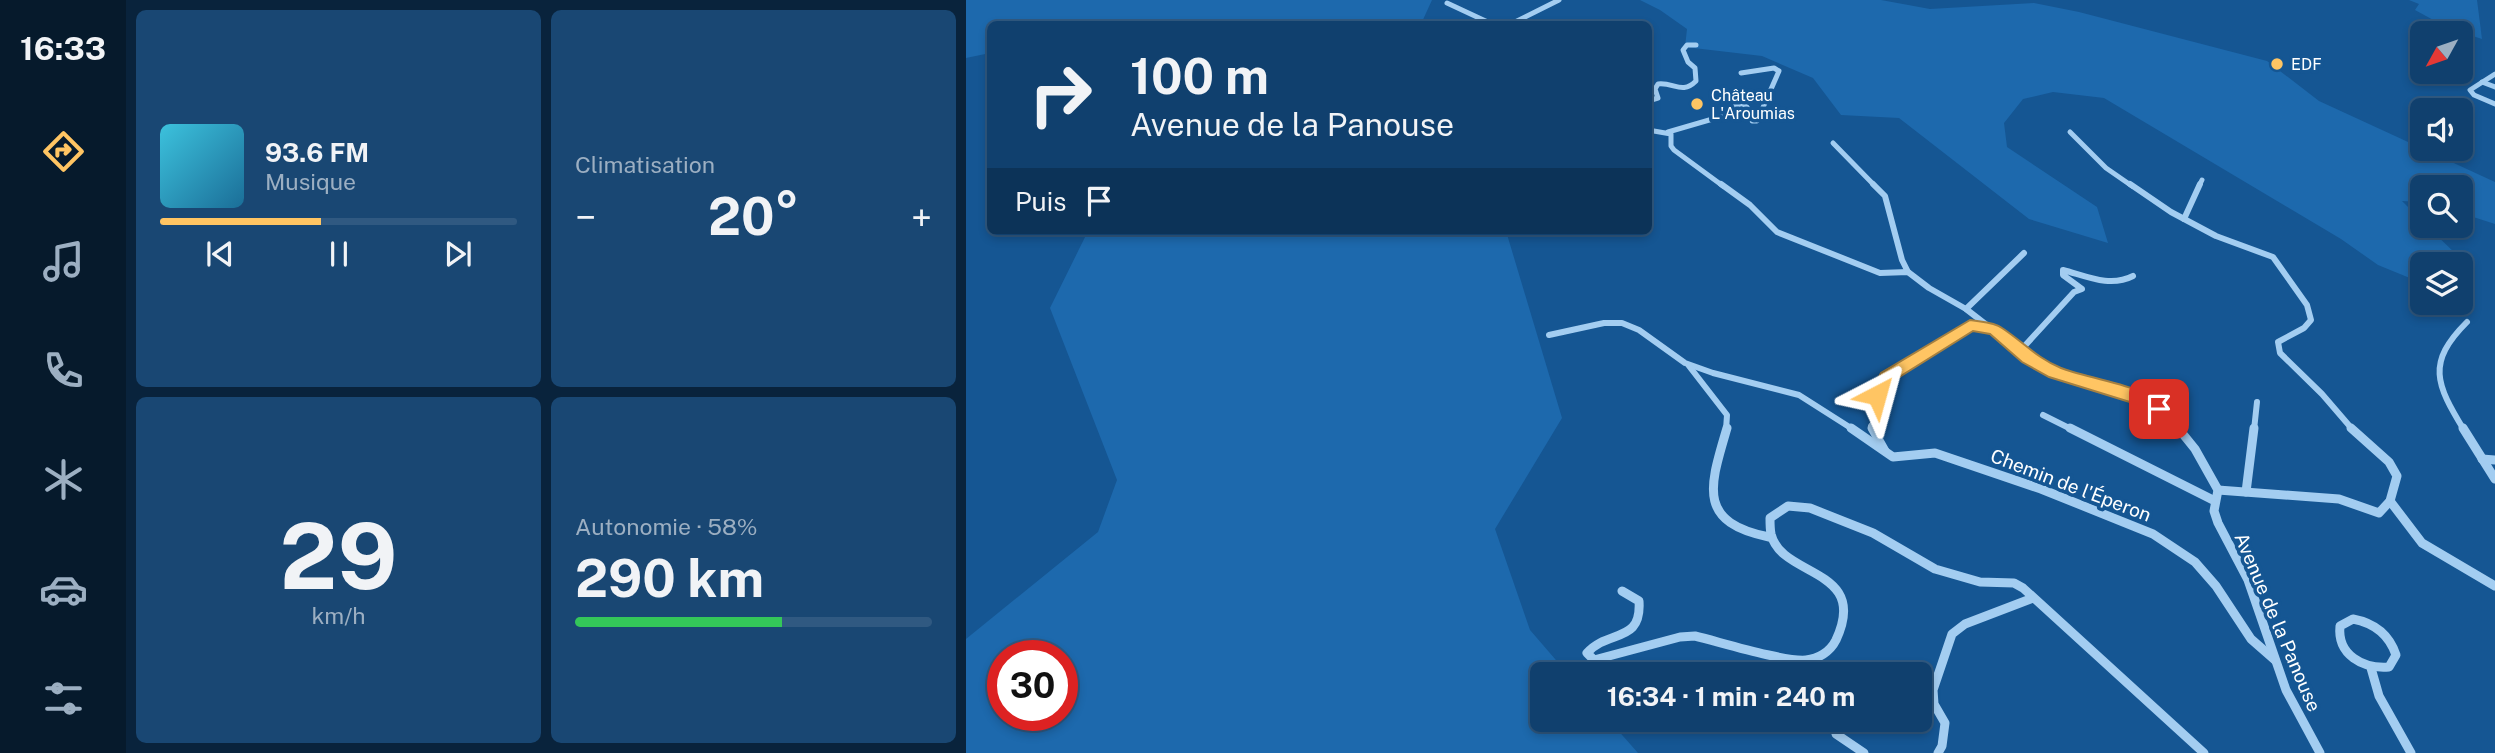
<!DOCTYPE html>
<html lang="fr">
<head>
<meta charset="utf-8">
<style>
  body { margin:0; font-family:"Public Sans",sans-serif; background:#194773; color:#f1f3f6; height:100vh; display:flex; flex-direction:column; font-size:26px; white-space:nowrap }
  * { box-sizing:border-box; margin:0 }
  p { font-size:23px; color:#9cafc2 }
  .icon { flex:none; width:38px; height:38px; fill:none; stroke:currentColor; stroke-width:2; stroke-linecap:round; stroke-linejoin:round }
  .map { position:relative; flex:1; overflow:hidden }
  .panel { display:flex; flex-direction:column; gap:10px; padding:10px; background:#09233c; width:840px }
  .panel>* { flex:none }
  .hud { position:absolute; left:21px; top:21px; width:665px; height:214px; border-radius:10px; box-shadow:0 4px 10px #0003,0 0 0 2px #305981; background:#10406e; color:#f1f3f6; overflow:hidden }
  .needle { width:46px; rotate:230deg }
  .controls { position:absolute; left:1444px; top:21px; display:grid; gap:14px }
  .controls a { display:grid; place-items:center; width:63px; height:63px; border-radius:10px; background:#10406e; box-shadow:0 4px 10px #0003,0 0 0 2px #305981; font-size:35px }
  .speed { position:absolute; left:21px; top:640px; display:flex; gap:14px; font-size:35px; font-weight:700; text-align:center }
  .speed>* { display:grid; place-content:center; width:91px; height:91px; border-radius:50%; background:#10406e; box-shadow:0 4px 10px #0003,0 0 0 2px #305981; line-height:1 }
  .speed .limit { border:10px solid #d22; background:#fff; color:#111 }
  .pin { position:absolute; display:grid; place-items:center; width:60px; height:60px; color:#fff; margin:-30px; border-radius:14px; box-shadow:0 4px 10px #0006 }
  .me { position:absolute; width:77px; margin:-38px; rotate:39deg; stroke-linejoin:round; filter:drop-shadow(0 0 5px #0008) }
  .turn { display:flex; align-items:center; gap:24px; height:147px; padding:0 28px; font-size:32px }
  .turn .icon { width:91px; height:91px; stroke-width:2.5 }
  .turn b { display:block; font-size:49px; line-height:60px }
  .then { display:flex; align-items:center; height:66px; padding:0 28px; background:#0003; gap:14px; font-size:26px }
  .big { font-size:52px; font-weight:700; line-height:1.1 }
  .panel .widget { flex:1; display:flex; flex-direction:column; justify-content:center; gap:10px; min-width:0; padding:0 24px; border-radius:10px; background:#194773 }
  .panel .dial { align-items:center; gap:0 }
  .dial b { font-size:91px; line-height:1 }
  .song { display:flex; align-items:center; gap:21px }
  .cover { width:84px; height:84px; border-radius:10px; background:linear-gradient(135deg,hsl(190 70% 55%),hsl(200 70% 35%)) }
  .played { height:7px; border-radius:4px; background:linear-gradient(90deg,#ffc563 45%,#305981 45%) }
  .keys { display:flex; justify-content:space-around; direction:ltr }
  .heat { display:flex; justify-content:space-between; align-items:center; font-size:38px; direction:ltr }
  .charge { height:10px; border-radius:5px; background:linear-gradient(90deg,#34c759 58%,#305981 0) }
  .panel .tiles { flex:1; display:grid; gap:10px; grid-template-columns:repeat(2,1fr) }
  .trip { position:absolute; left:564px; top:662px; width:402px; height:70px; border-radius:10px; background:#10406e; box-shadow:0 4px 10px #0003,0 0 0 2px #305981; font-weight:700; line-height:70px; text-align:center }
  main { display:flex; flex:1; min-height:0 }
  .menu { display:flex; flex-direction:column; width:126px; justify-content:space-around; align-items:center; background:#061a2c; color:#9cafc2 }
  .menu .icon { width:49px; height:49px }
  .menu .selected { color:#ffc563 }
  .menu b { font-size:32px; color:#f1f3f6 }
  .map>svg:first-child { display:block }
</style>
</head>
<body>
<main>
<nav class="menu">
<b>16:33</b>
<svg class="icon selected" aria-label="directions" viewBox="0 0 24 24"><path d="M12 3l9 9-9 9-9-9zM9 14v-3h6M13 9l2 2-2 2"/></svg>
<svg class="icon" aria-label="music" viewBox="0 0 24 24"><path d="M9 18V5l10-2v13"/><circle cx="6" cy="18" r="3"/><circle cx="16" cy="16" r="3"/></svg>
<svg class="icon" aria-label="phone" viewBox="0 0 24 24"><path d="M5 4h4l2 5-3 2q2 4 5 5l2-3 5 2v4C11 20 4 13 5 4z"/></svg>
<svg class="icon" aria-label="climate" viewBox="0 0 24 24"><path d="M12 3v18M4 7l16 10M4 17L20 7"/></svg>
<svg class="icon" aria-label="car" viewBox="0 0 24 24"><path d="M5 17H2v-5l4-1 3-4h7l3 4 3 1v5h-3M9 17h6M6 11h13"/><circle cx="7" cy="17" r="2"/><circle cx="17" cy="17" r="2"/></svg>
<svg class="icon" aria-label="filters" viewBox="0 0 24 24"><path d="M4 7h16M4 17h16"/><circle cx="9" cy="7" r="2"/><circle cx="15" cy="17" r="2"/></svg>
</nav>
<section class="panel">
<div class="tiles">
<div class="widget">
<div class="song"><i class="cover"></i><div><b>93.6 FM</b><p>Musique</p></div></div>
<div class="played"></div>
<div class="keys"><svg class="icon" aria-label="previous" viewBox="0 0 24 24"><path d="M18 5L8 12l10 7zM5 5v14"/></svg><svg class="icon" aria-label="pause" viewBox="0 0 24 24"><path d="M8 5v14M16 5v14"/></svg><svg class="icon" aria-label="next" viewBox="0 0 24 24"><path d="M6 5l10 7-10 7zM19 5v14"/></svg></div>
</div>
<div class="widget"><p>Climatisation</p>
<div class="heat"><a>−</a><b class="big">20°</b><a>+</a></div>
</div>
<div class="widget dial"><b>29</b><p>km/h</p></div>
<div class="widget"><p>Autonomie · 58%</p><b class="big">290 km</b><div class="charge"></div></div>
</div>
</section>
<div class="map">
<svg width="1529" height="753" viewBox="0 0 1529 753">
  <rect width="100%" height="100%" fill="#155693"/>
  <g fill="#1d69ad" fill-rule="evenodd">
    <path d="M0,0H466L455,24H24V53L0,58Z"/>
    <path d="M674,0H915L964,9L1068,3L1113,12L1301,61L1353,101L1529,182V224L1495,213L1494,187H1456V202L1436,201L1456,221V226H1461L1492,256V264H1456V283L1412,265L1375,239L1138,98L1087,92L1057,99L1038,123L1041,147L1131,207L1142,243L1063,219L933,118L875,115L847,78L796,56L719,47L721,29L694,10Z"/>
    <path d="M1443,0H1511L1516,39L1482,28L1449,10L1453,4Z"/>
    <path d="M122,231H540L596,418L529,529L564,630L602,674H576V719H642L672,753H0V639L132,532L151,480L84,308ZM96,656V716H37V656Z"/>
  </g>
  <g fill="none" stroke-linecap="round" stroke-linejoin="round">
    <g stroke="#a3cdf1" stroke-width="5">
      <path d="M481,3L526,24"/>
      <path d="M545,24L593,0"/>
      <path d="M1529,74L1504,90L1508,95L1529,104"/>
      <path d="M1516,82L1529,87"/>
      <path d="M682,101L692,98L689,89L692,84C708,82 716,95 730,81L729,68L722,62L717,50L721,45H730"/>
      <path d="M682,130L705,134V146L708,150L757,186"/>
      <path d="M702,132L757,116L772,104L781,107L786,121H791L813,71L808,68L775,73"/>
      <path d="M1104,132L1140,168L1166,186"/>
      <path d="M867,143L909,186"/>
      <path d="M1233,186L1236,180"/>
    </g>
    <g stroke="#a3cdf1" stroke-width="6">
      <path d="M755,184L784,205L811,232L914,273L942,272L963,288L1000,309L1070,363L1106,379L1183,402L1213,430"/>
      <path d="M907,184L919,196L936,260L942,272"/>
      <path d="M1164,184L1205,212L1250,236L1307,257L1341,305L1345,320L1338,328L1312,342L1314,353L1356,394L1387,430"/>
      <path d="M1218,219L1234,184"/>
      <path d="M1000,309L1058,253"/>
      <path d="M583,335L638,323H656L673,330L719,363L747,373L833,395L888,430"/>
      <path d="M1054,351L1108,292L1116,289L1097,275V270C1120,276 1144,288 1167,276"/>
      <path d="M723,366L761,415L760,430"/>
      <path d="M1077,415L1107,430"/>
      <path d="M907,430L905,426L915,414L911,395L921,377L1000,326L1028,330"/>
      <path d="M1288,430L1291,402"/>
      <path d="M1498,430C1470,384 1460,363 1501,322"/>
    </g>
    <g stroke="#a3cdf1" stroke-width="9">
      <path d="M761,428C744,486 730,522 803,537"/>
      <path d="M885,428L927,457L969,453L1075,489L1187,534L1229,562L1250,586L1285,639L1309,660"/>
      <path d="M906,428L919,451"/>
      <path d="M1104,428L1249,501"/>
      <path d="M1212,428L1229,449L1252,490L1248,511L1252,523L1282,580L1320,690L1354,753"/>
      <path d="M1497,428L1529,479"/>
      <path d="M1516,459L1529,460"/>
      <path d="M1252,490L1373,499L1413,513L1424,501L1431,476L1423,462L1385,428"/>
      <path d="M1280,492L1288,428"/>
      <path d="M1424,501L1456,543L1529,586"/>
      <path d="M656,591L673,601C676,644 642,629 621,653L628,660L714,637L729,636C754,642 818,662 840,660C852,659 864,652 870,640C904,567 815,578 805,534C804,529 804,523 804,518L822,506L844,508L907,533L969,569L1014,582L1048,583L1057,588L1238,753"/>
      <path d="M1387,619C1408,623 1423,634 1430,655L1423,667C1397,669 1371,655 1374,626Z"/>
      <path d="M1405,668L1413,696L1445,753"/>
      <path d="M870,734L898,753"/>
      <path d="M972,753L976,746L979,723L968,704L967,690L986,634L999,624L1067,598"/>
    </g>
  </g>
  <path fill="#ffc563" stroke="#a68040" stroke-width="2" d="M1004,320C1014,322 1028,322 1036,328C1056,341 1072,359 1095,368C1119,378 1188,387 1201,409L1193,415L1167,403L1083,377L1056,362L1024,334L1007,331L927,381L917,400H906L903,395L915,373Z"/>
  <g fill="#ffc563" stroke="#155693" stroke-width="2.5">
    <circle cx="1311" cy="64" r="7"/>
    <circle cx="731" cy="104" r="7"/>
  </g>
  <g text-anchor="middle" dominant-baseline="central" stroke-width="7" stroke-linejoin="round" paint-order="stroke">
    <g font-size="16" fill="#fff" stroke="#155693" text-anchor="start">
      <text x="1325" y="64">EDF</text>
      <text x="745" y="95">Château<tspan x="745" dy="18">L'Aroumias</tspan></text>
    </g>
    <g font-size="19" fill="#fff" stroke="#155693">
      <text transform="translate(1105 485) rotate(21)">Chemin de l'Éperon</text>
      <text transform="translate(1312 622) rotate(67)">Avenue de la Panouse</text>
    </g>
  </g>
</svg>
<div class="controls">
<a><svg class="needle" viewBox="-14 -14 28 28"><path d="M0-13l5 13h-10z" fill="#e53935"/><path d="M0 13l5-13h-10z" fill="#9cafc2"/></svg></a>
<a><svg class="icon" aria-label="sound" viewBox="0 0 24 24"><path d="M4 9h4l5-4v14l-5-4H4zM17 9q2 3 0 6"/></svg></a>
<a><svg class="icon" aria-label="search" viewBox="0 0 24 24"><circle cx="10" cy="10" r="6"/><path d="M15 15l6 6"/></svg></a>
<a><svg class="icon" aria-label="layers" viewBox="0 0 24 24"><path d="M12 4l9 5-9 5-9-5zM3 14l9 5 9-5"/></svg></a>
</div>
<div class="speed"><div class="limit">30</div></div>
<div class="pin" style="left:1193px;top:409px;background:#d93025"><svg class="icon" aria-label="arrive" viewBox="0 0 24 24"><path d="M6 21V4h12l-3 4 3 4H6"/></svg></div>
<svg class="me" style="left:911px;top:395px" viewBox="-20 -20 40 40"><path d="M0-17L14 15 0 8-14 15z" fill="#ffc563" stroke="#fff" stroke-width="4"/></svg>
<div class="trip">16:34 · 1 min · 240 m</div>
<div class="hud">
<div class="turn"><svg class="icon" aria-label="right" viewBox="0 0 24 24"><path d="M7 20v-9h11M14 6l5 5-5 5"/></svg><div><b>100 m</b>Avenue de la Panouse</div></div>
<div class="then">Puis<svg class="icon" aria-label="arrive" viewBox="0 0 24 24"><path d="M6 21V4h12l-3 4 3 4H6"/></svg></div>
</div>
</div>
</main>
</body>
</html>
